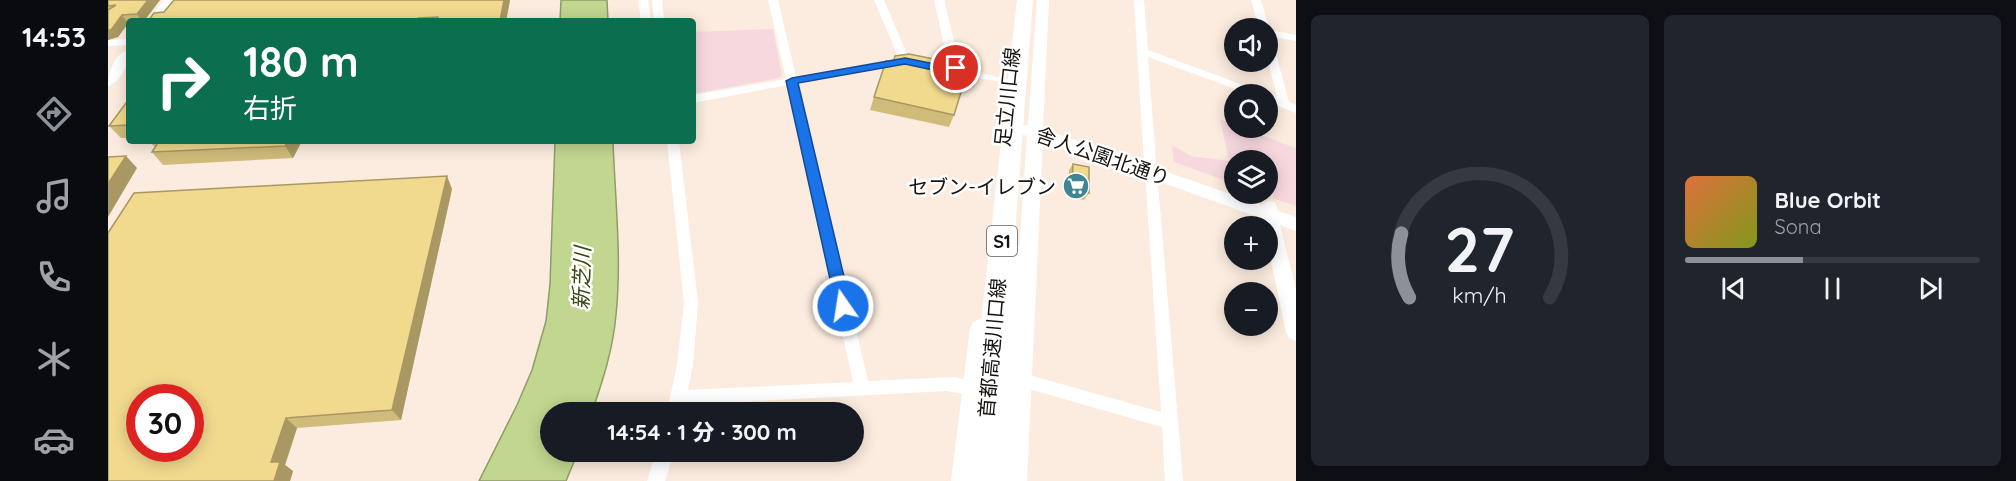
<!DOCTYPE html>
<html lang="ja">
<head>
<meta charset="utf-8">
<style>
  body { margin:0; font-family:Quicksand,"Noto Sans JP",sans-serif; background:#20242c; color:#f1f3f6; height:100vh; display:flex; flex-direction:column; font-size:22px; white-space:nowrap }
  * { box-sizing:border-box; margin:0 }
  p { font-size:20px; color:#9ea1a6 }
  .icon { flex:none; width:33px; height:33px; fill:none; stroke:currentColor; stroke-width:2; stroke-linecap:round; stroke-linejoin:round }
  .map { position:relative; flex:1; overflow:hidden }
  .sheet { display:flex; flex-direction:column; gap:15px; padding:15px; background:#0d0f14; width:720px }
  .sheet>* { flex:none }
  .guide { position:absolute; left:18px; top:18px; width:570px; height:126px; border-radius:6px; box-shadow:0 3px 15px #0003; background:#0b6e4f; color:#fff; overflow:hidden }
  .buttons { position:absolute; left:1116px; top:18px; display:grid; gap:12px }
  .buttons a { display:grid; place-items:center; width:54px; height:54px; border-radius:50%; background:#171b24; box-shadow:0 3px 15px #0003; font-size:30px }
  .speed { position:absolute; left:18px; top:384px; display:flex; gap:12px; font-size:30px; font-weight:700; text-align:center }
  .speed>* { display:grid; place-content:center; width:78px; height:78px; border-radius:50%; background:#171b24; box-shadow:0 3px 15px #0003; line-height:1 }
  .speed .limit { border:9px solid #d22; background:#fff; color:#111 }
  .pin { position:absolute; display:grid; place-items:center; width:51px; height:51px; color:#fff; margin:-26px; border:3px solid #fff; border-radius:50%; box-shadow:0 2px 6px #0007 }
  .me { position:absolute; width:66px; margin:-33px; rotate:347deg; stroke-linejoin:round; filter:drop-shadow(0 0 4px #0008) }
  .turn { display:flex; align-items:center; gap:21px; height:126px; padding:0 18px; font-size:27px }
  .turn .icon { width:78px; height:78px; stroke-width:2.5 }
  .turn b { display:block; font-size:42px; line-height:51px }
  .sheet .card { flex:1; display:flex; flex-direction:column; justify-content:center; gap:9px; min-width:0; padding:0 21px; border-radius:9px; background:#20242c }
  .sheet .dial { align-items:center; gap:0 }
  .dial svg { height:156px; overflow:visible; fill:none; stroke:#363941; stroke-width:7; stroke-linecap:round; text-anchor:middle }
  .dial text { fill:#f1f3f6; stroke:none }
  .song { display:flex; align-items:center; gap:18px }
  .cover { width:72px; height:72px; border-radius:9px; background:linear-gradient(135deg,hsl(20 70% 55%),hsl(70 70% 35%)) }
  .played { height:6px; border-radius:3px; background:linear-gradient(90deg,#8c9099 40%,#363941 40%) }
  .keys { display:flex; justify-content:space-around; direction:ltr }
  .sheet .tiles { flex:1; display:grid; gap:15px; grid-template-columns:repeat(2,1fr) }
  .trip { position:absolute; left:432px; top:402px; width:324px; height:60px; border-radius:30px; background:#171b24; box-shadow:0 3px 15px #0003; font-weight:800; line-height:60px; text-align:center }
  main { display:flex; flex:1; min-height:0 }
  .tabs { display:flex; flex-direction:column; width:108px; justify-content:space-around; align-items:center; background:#090b0e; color:#9ea1a6 }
  .tabs .icon { width:42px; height:42px }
  .tabs .selected { color:#8c9099 }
  .tabs b { font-size:27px; color:#f1f3f6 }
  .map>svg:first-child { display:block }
</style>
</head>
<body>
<main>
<nav class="tabs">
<b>14:53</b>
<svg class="icon selected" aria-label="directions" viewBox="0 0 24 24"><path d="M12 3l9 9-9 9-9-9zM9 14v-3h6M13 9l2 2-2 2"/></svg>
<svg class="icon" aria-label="music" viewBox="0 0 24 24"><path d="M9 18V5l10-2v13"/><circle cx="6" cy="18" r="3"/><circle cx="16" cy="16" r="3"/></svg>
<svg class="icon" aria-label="phone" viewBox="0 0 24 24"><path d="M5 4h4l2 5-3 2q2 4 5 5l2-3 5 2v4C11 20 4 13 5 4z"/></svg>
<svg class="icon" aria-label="climate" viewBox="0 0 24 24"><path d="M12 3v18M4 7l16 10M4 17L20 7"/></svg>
<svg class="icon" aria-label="car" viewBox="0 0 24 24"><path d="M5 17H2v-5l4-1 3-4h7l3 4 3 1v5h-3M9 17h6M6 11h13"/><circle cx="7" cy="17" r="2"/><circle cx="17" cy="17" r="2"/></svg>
</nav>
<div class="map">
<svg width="1188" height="481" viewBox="0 0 1188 481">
  <rect width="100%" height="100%" fill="#fcecdf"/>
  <g fill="#f8d8df">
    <path d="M665,29L674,75L671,78L585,94V32Z"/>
    <path d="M1112,119L1126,125V128H1134L1188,148V206L1165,198L1166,187L1160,184V160H1126V184L1066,162L1064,145L1083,156L1121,161Z"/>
  </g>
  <g fill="#c1d78f" stroke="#8e9c69" stroke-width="1.5">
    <path d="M453,0H499L500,21H452Z"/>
    <path d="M447,141H505C507,198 514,258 508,315C505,349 495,380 484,412H442V452H470L458,481H371L409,405L424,370L438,321L442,284Z"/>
  </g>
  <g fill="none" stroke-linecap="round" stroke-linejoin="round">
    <g fill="#fff" fill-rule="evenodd">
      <path d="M530,0H540L543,21H533Z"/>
      <path d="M544,0H554L556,21H546Z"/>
      <path d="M660,0H670L688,77L791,59L766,0H776L802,61L801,63L690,83L760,381L847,377L871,384L873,389L871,394L865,396L838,391L577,405L575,412H559L569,365L576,303L559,141H571L590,303L585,365L580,390L745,382L679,85L585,103V95L678,79Z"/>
      <path d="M826,0H836L853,69L904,80V84L837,72V68L841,67Z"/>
      <path d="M1026,0H1036L1040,50L1154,92L1156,94H1141L1040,57L1048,162L1042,166L1036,162Z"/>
      <path d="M1143,0H1153L1161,28L1160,30L1151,28Z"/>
      <path d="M1160,30L1188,35V41L1160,36Z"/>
      <path d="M21,39V45L0,46V40Z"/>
      <path d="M1160,40L1165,43L1181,102L1188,105V113L1160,102V95L1169,97L1160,61Z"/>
      <path d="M1043,168L1049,172L1075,481H1057L1054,427L914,387L908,385L906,380L908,375L914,373L1053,412L1037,172Z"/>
      <path d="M548,452H566L557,481H539Z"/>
    </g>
    <g fill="#fff" fill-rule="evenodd">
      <path d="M56,0H69L54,21H40Z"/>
      <path d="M929,0H941L935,129L1154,205L1161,201L1167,202L1170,211L1188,217V231L1172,225L1188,290V341L1181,338L1178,332L1160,247V226H1155L1153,218L935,140L919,481H895L919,136L913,134L910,130L913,126L920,125Z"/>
      <path d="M21,50C21,63 14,81 0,86C0,73 6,53 21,50Z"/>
      <path d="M872,319L879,322L882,328L867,481H843L862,328L865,322Z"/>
    </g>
    <path fill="#fff" fill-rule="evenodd" d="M909,0H925L906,245L918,247L921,254L907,481H855Z"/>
  </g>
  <g fill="#cfbb7a">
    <path d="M0,0H52L36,21H21V23L10,37L0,40Z"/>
    <path d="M66,0H402L398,21H40L56,12Z"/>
    <path d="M766,97L846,115L841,127L762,110Z"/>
    <path d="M21,99V138H13L1,126Z"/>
    <path d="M43,141H194L185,158L55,165L44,152L47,147L42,142Z"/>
    <path d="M965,164L981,193L976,200L960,196L961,170Z"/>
    <path d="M344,189L293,420L189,428L177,465L185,471L182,481H0Z"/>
  </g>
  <g fill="#a99863">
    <path d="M40,0H52L36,21H34L29,14Z"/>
    <path d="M396,0H402L398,21H392Z"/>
    <path d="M14,15L20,23L10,37L0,40V30Z"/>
    <path d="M179,141H194L185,158L177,146Z"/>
    <path d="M18,156L29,168L0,217V184Z"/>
    <path d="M339,176L344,189L293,420L284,410Z"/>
    <path d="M178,418L189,428L177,465L185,471L182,481H166L163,462Z"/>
  </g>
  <g fill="#f1d98e" stroke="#a99863" stroke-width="1.5" fill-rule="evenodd">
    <path d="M0,0H40L29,14L14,15L3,30H0V10L8,5L0,6Z"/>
    <path d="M66,0H396L392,21H329L330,17L310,18L309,21H40L46,13L56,12Z"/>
    <path d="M801,54L861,66L846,115L766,97L778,61L785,63L787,56Z"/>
    <path d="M21,99V125L1,126Z"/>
    <path d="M43,141H179L177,146L44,152L51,141L42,142Z"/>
    <path d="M18,156L0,184V157Z"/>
    <path d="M965,164L981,167V193L964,189Z"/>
    <path d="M339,176L284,410L178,418L163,462H172L166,481H0V233L26,193ZM32,398H82V448H32Z"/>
  </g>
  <path fill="#1a73e8" stroke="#114b97" stroke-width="1.5" d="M797,58L842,67L848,64L851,65L854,72L848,75L797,64L690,83L743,306L740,311L735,312L730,311L728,306L678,81L684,78Z"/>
  <defs>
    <symbol id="supermarket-disc" viewBox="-11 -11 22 22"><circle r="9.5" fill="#408592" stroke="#fff"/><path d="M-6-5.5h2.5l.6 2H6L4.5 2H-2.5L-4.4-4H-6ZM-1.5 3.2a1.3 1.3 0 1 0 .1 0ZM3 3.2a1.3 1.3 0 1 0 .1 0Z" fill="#fff"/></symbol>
  </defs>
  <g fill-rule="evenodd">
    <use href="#supermarket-disc" x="953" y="171" width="30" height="30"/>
  </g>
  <g text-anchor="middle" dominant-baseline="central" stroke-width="5" stroke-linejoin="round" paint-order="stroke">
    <rect fill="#fff" stroke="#5d5a57" stroke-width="1.5" x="879" y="226" width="30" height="30" rx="4.5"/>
    <g font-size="18" font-weight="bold" fill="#18130f">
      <text x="894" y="241">S1</text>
    </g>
    <g font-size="20" fill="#18130f" stroke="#fff">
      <text transform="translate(899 97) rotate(-84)">足立川口線</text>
      <text transform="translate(995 156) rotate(19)">舎人公園北通り</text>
      <text transform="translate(884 348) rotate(-85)">首都高速川口線</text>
    </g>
    <g font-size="20" fill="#18130f" stroke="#fff" text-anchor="end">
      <text x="948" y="186">セブン-イレブン</text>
    </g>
    <g font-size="21" font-style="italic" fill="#384511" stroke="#fff">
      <text transform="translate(473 278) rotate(-88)">新芝川</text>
    </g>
  </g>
</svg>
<div class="buttons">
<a><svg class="icon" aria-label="sound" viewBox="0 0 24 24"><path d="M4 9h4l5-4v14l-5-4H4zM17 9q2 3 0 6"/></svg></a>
<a><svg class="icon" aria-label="search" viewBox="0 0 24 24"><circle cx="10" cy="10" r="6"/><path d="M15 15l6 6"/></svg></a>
<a><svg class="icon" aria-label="layers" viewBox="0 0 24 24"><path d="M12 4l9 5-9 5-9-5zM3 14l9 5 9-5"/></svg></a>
<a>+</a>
<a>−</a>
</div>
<div class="speed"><div class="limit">30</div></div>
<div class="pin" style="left:848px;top:68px;background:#d93025"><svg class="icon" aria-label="arrive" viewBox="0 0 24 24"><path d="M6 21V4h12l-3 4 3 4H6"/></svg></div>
<svg class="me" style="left:735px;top:306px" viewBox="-20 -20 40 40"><circle r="17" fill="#1a73e8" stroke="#fff" stroke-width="3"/><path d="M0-11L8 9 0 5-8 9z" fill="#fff"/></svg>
<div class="trip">14:54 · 1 分 · 300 m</div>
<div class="guide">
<div class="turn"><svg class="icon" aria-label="right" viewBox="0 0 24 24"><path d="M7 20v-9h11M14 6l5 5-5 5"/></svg><div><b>180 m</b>右折</div></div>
</div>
</div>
<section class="sheet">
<div class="tiles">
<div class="card dial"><svg viewBox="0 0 100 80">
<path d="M14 69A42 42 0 1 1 86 69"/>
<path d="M14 69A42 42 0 0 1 10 36" stroke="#8c9099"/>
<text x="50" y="56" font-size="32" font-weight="700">27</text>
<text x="50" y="72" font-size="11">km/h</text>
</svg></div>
<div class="card">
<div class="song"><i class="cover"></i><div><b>Blue Orbit</b><p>Sona</p></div></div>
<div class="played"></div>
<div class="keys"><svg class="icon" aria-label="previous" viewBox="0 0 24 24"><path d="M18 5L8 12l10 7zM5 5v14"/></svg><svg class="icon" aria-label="pause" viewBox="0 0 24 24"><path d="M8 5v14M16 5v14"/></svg><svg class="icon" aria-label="next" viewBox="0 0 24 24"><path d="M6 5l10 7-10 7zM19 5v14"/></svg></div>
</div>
</div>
</section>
</main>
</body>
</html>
